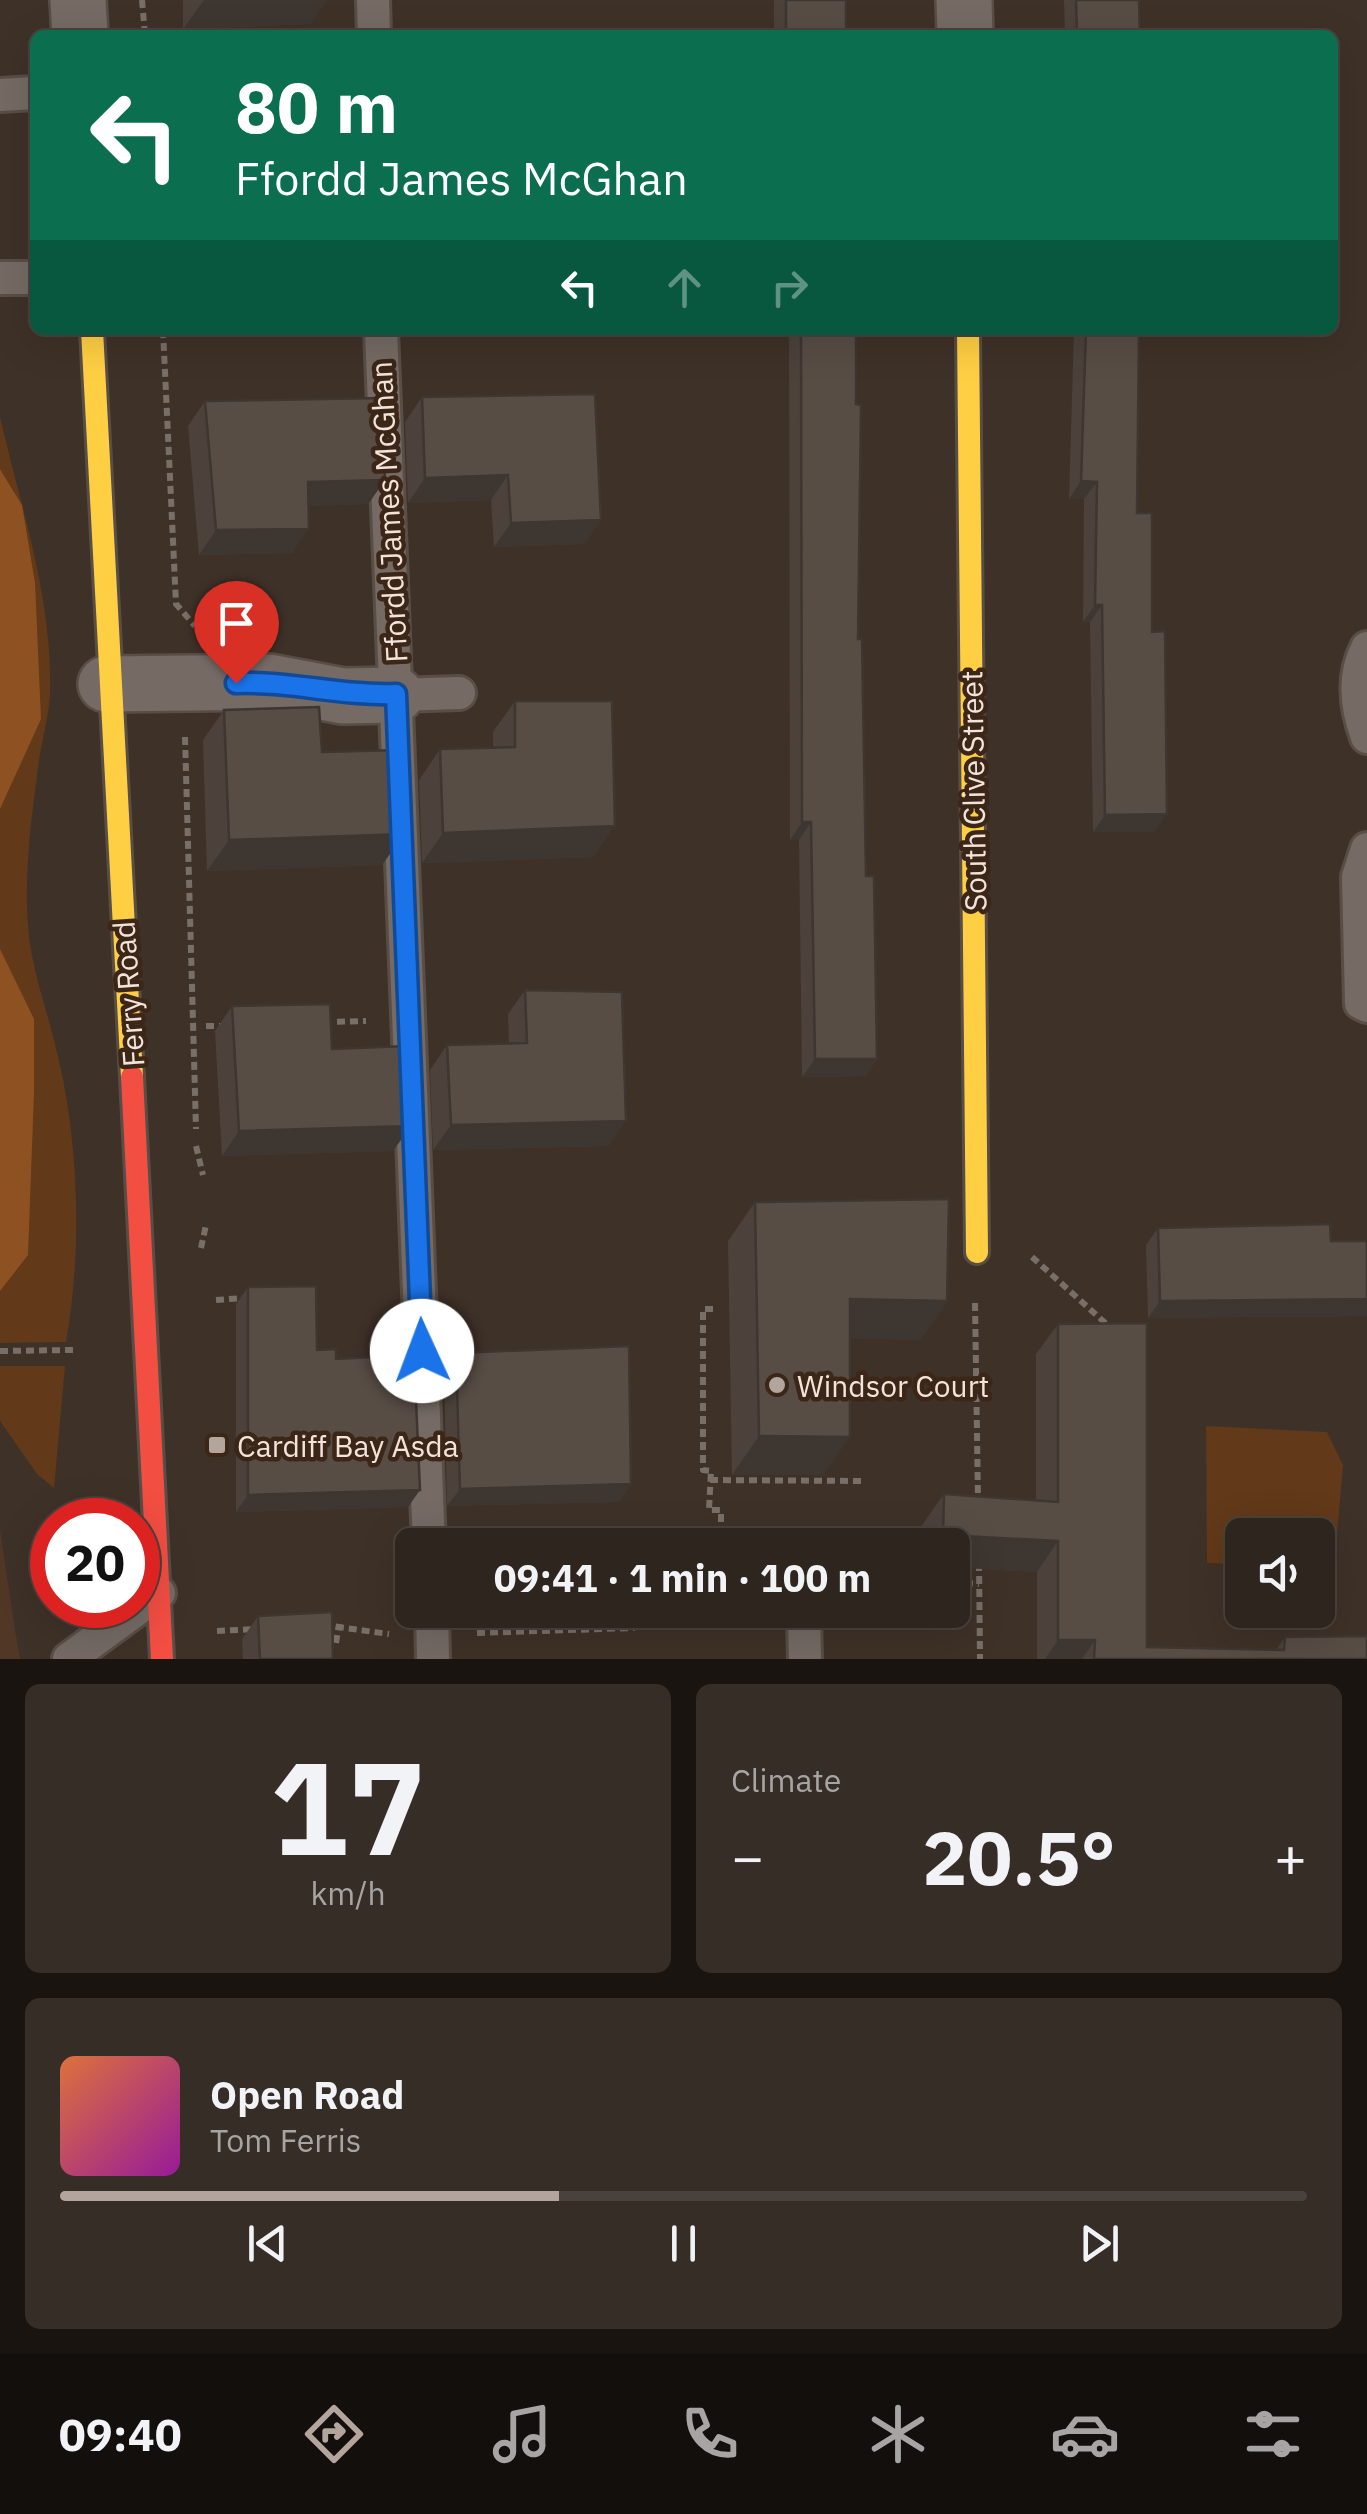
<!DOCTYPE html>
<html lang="en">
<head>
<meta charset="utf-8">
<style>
  body { margin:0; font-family:"IBM Plex Sans",sans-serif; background:#362d27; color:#f1f3f6; height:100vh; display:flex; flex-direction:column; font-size:38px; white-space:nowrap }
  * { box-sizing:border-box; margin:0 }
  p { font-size:32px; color:#a7a5a4 }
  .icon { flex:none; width:55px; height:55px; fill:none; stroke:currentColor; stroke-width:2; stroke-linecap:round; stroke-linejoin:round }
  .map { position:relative; height:1659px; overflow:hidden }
  .sheet { display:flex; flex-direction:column; gap:25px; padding:25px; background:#191410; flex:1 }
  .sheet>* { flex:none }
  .banner { position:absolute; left:30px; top:30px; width:1308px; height:305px; border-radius:15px; box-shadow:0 10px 40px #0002,0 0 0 2px #49423c; background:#0b6e4f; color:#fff; overflow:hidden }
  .buttons { position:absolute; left:1225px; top:1518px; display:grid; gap:20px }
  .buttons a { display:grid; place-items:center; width:110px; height:110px; border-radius:15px; background:#2e251e; box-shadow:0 10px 40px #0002,0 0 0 2px #49423c; font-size:50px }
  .speed { position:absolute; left:30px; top:1498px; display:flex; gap:20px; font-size:50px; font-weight:700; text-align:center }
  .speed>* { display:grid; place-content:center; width:130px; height:130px; border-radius:50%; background:#2e251e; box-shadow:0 10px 40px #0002,0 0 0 2px #49423c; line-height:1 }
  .speed .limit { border:15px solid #d22; background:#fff; color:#111 }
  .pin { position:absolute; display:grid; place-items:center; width:85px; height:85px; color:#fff; margin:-102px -42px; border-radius:50% 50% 50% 0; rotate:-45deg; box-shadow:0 0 10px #0007 }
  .pin .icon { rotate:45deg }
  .me { position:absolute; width:110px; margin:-55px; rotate:358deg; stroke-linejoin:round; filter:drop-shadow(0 0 8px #0008) }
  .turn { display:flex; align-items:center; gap:35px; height:210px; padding:0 40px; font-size:45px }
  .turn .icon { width:130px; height:130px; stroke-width:2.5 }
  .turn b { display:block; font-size:70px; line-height:85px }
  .lanes { display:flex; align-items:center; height:95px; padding:0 40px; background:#0003; justify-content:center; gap:50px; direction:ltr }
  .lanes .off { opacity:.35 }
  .big { font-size:75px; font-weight:700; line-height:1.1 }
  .sheet .widget { flex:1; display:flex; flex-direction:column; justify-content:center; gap:15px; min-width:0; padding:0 35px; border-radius:15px; background:#362d27 }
  .sheet .dial { align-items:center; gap:0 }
  .dial b { font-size:130px; line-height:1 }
  .song { display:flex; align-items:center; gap:30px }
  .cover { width:120px; height:120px; border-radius:15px; background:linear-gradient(135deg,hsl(20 70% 55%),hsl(300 70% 35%)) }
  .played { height:10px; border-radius:5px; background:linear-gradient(90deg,#b3a59c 40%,#49423c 40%) }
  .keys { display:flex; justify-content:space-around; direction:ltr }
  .heat { display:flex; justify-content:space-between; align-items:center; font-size:55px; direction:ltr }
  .sheet .tiles { flex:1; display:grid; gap:25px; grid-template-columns:1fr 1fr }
  .widget:last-child { grid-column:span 2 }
  .trip { position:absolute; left:395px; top:1528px; width:575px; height:100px; border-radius:15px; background:#2e251e; box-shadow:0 10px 40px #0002,0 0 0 2px #49423c; font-weight:700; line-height:100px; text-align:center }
  .menu { display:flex; height:160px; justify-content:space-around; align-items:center; background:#120f0c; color:#a7a5a4 }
  .menu .icon { width:70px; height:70px }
  .menu .current { color:#b3a59c }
  .menu b { font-size:45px; color:#f1f3f6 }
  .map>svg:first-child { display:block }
</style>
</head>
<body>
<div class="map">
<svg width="1367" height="1659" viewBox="0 0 1367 1659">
  <rect width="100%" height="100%" fill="#3e3128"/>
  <path fill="#513725" d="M0,1530L15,1629L20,1659H0Z"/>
  <g fill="#623919">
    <path d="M0,417C21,508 53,599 50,694C49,716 42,739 39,761C31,820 22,885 30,944C35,977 46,1008 54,1040C79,1135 83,1246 66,1342L0,1343V585L22,505L0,469Z"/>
    <path d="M0,1366H65L54,1488L37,1474L0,1421Z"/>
    <path d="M1206,1426L1327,1432L1343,1465L1335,1557L1318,1565V1535H1242V1564L1207,1563Z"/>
  </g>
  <g fill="#8e5121">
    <path d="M0,469L22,505L35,583L41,719L0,809Z"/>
    <path d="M0,949L34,1019V1092L28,1255L0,1291Z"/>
  </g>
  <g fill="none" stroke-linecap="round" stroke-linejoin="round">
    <defs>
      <g id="lane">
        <path d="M373,0L374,35"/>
        <path d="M0,95L35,93"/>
        <path d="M0,278H35"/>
        <path d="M381,330L429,1545"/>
        <path d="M1367,648C1352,677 1356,707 1367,737"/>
        <path d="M396,695L459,693"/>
        <path d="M1367,849L1358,877L1361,1003L1367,1006"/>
        <path d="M432,1610L433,1659"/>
        <path d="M804,1618L805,1659"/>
        <path d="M69,1659L159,1593"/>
      </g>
      <g id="street">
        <path d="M78,0L80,35"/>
        <path d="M964,0L965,35"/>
        <path d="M106,684L269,682L343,696L396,695"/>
      </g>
      <g id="slow">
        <path d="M92,330L132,1077"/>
        <path d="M968,330L977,1252"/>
      </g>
      <path id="jam" d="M132,1077L162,1659"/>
    </defs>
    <use href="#lane" stroke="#594e46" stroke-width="38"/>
    <use href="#street" stroke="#594e46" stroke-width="60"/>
    <use href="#slow" stroke="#594e46" stroke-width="28"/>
    <use href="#jam" stroke="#594e46" stroke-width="28"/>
    <g stroke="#796f69" stroke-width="6" stroke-dasharray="8 5" stroke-linecap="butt">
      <path d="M142,0L145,35"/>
      <path d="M163,330L176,604L195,626"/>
      <path d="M185,737L196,1129"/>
      <path d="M324,1022L366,1021"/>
      <path d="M206,1026H226"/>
      <path d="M196,1146L203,1175"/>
      <path d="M201,1248L206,1225"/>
      <path d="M1032,1257L1112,1329"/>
      <path d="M216,1300L244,1298"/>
      <path d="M975,1303L978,1500"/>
      <path d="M713,1309H703V1470L711,1471L709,1510H721V1545"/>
      <path d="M0,1351L74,1350"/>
      <path d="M710,1480L865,1481"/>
      <path d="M979,1563L980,1659"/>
      <path d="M952,1582L979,1584"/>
      <path d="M323,1625L389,1634"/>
      <path d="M217,1631L256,1629"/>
      <path d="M477,1633L633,1628V1610"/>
      <path d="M336,1643L339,1624"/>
    </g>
    <use href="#lane" stroke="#756a64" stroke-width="32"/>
    <use href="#street" stroke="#756a64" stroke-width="55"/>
    <use href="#slow" stroke="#ffcf43" stroke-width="22"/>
    <use href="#jam" stroke="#f24e42" stroke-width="22"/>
  </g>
  <g fill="#4c423b">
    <path d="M183,0H327L310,24L183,29Z"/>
    <rect x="774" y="0" width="72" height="35"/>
    <path d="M1064,0H1139L1140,35H1065Z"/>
    <path d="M789,330H856L858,639L866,876L877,1059L865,1076L802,1077L799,840H790Z"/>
    <path d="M1074,330H1139L1137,513L1152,632L1155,832H1093L1090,622H1083L1084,499H1069Z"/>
    <path d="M422,397L601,520L584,544L494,547L491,500L408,503L405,422Z"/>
    <path d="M205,401L385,480L368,504L309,506L292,553L199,555L188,426Z"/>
    <path d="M515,701L594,857L422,863L419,780L440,749L493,748V732Z"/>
    <path d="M224,710L322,752L382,865L207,871L203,740Z"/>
    <path d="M525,990L609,1146L433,1150L430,1070L447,1045L509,1043L508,1014Z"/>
    <path d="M232,1006L332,1049L393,1151L222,1156L215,1031Z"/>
    <path d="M755,1202L947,1301L920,1340L850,1338L823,1475H732L728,1241Z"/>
    <path d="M1158,1228L1331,1241H1367V1316L1148,1318L1146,1245Z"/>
    <path d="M248,1287L317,1350L336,1359L408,1507L236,1512V1304Z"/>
    <path d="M1058,1324L1147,1647L1276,1650L1285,1637L1367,1659H1037V1572L952,1567V1545H922V1525L944,1494L1036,1500V1354Z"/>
    <path d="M456,1353L631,1484L619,1502L447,1506L444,1370Z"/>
    <path d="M258,1616L333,1659H243L242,1639Z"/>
  </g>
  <g fill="#3e3630">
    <path d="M204,0H327L310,24L183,29Z"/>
    <path d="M508,475L491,500L408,503L425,478Z"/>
    <path d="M385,480L368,504L291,507L308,482Z"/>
    <path d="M1081,481L1097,482L1084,499H1069Z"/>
    <path d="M601,520L584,544L494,547L511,523Z"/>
    <path d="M309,529L292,553L199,555L216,530Z"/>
    <path d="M1095,605H1102L1090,622H1083Z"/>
    <path d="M1167,814L1155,832H1093L1105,815Z"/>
    <path d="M802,822H811L799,840H790Z"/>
    <path d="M615,826L594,857L422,863L443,833Z"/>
    <path d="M404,834L382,865L207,871L229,840Z"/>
    <path d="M815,1059H877L865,1076L802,1077Z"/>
    <path d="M626,1121L609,1146L433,1150L451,1125Z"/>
    <path d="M411,1126L393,1151L222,1156L239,1131Z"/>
    <path d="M850,1299L947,1301L920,1340L823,1338Z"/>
    <path d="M1367,1299V1316L1148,1318L1160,1301Z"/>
    <path d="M759,1436L850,1437L823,1475H732Z"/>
    <path d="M631,1484L619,1502L447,1506L460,1489Z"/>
    <path d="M420,1490L408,1507L236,1512L248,1495Z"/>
    <path d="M943,1535L1058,1541L1037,1572L952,1567V1545H936Z"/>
    <path d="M1058,1640H1095L1082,1659H1045Z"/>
  </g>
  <g fill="#584d45" stroke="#3e3630" stroke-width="2.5">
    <rect x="786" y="0" width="60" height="35"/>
    <path d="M1076,0H1139L1140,35H1077Z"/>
    <path d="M801,330H856V404L861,405L858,639H862L866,876H874L877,1059H815L811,822H802Z"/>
    <path d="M1086,330H1139L1137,513H1152V632L1165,631L1167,814L1105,815L1102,605H1095L1097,482L1081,481Z"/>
    <path d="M595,394L601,520L511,523L508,475L425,478L422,397Z"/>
    <path d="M382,398L385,480L308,482L309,529L216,530L205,401Z"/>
    <path d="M515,701H612L615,826L443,833L440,749L515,747Z"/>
    <path d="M319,707L322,752L400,750L404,834L229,840L224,710Z"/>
    <path d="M525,990L622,992L626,1121L451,1125L447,1045L527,1043Z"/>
    <path d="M330,1004L332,1049L407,1046L411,1126L239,1131L232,1006Z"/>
    <path d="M949,1199L947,1301L850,1299V1437L759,1436L755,1202Z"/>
    <path d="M1330,1224L1331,1241H1367V1299L1160,1301L1158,1228Z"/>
    <path d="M316,1286L317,1350L336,1349V1359L414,1355L420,1490L248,1495V1287Z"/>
    <path d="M1147,1323V1647L1284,1650L1285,1637L1367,1636V1659H1094L1095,1640H1058V1541L943,1535L944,1494L1058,1502V1324Z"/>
    <path d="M629,1346L631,1484L460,1489L456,1353Z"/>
    <path d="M332,1612L333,1659H260L258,1616Z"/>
  </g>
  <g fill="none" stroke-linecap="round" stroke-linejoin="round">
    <defs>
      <path id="route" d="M236,683C291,681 340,696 396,694L422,1351"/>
    </defs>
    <use href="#route" stroke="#114b97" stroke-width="25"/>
    <use href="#route" stroke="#1a73e8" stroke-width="18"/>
  </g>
  <g fill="#b3a59c" stroke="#3b2617" stroke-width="4">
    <circle cx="777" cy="1385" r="10"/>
    <rect x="207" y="1435" width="20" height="20" rx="5"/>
  </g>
  <g text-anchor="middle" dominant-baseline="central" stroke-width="9" stroke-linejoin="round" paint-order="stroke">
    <g font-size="30" fill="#f2e4da" stroke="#3b2617">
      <text transform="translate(388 512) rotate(-93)">Ffordd James McGhan</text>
      <text transform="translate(973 791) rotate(-91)">South Clive Street</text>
      <text transform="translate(128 994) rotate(-94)">Ferry Road</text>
    </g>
    <g font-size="30" fill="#f2e4da" stroke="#3b2617" text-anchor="start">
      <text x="797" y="1385">Windsor Court</text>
      <text x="237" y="1445">Cardiff Bay Asda</text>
    </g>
  </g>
</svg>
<div class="buttons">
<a><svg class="icon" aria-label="sound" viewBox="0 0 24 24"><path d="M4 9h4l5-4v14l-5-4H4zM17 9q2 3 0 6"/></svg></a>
</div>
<div class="speed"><div class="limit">20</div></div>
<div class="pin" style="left:236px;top:683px;background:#d93025"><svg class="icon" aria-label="arrive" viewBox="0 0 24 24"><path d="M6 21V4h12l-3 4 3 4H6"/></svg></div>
<svg class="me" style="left:422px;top:1351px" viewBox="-20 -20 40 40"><circle r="19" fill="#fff"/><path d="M0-13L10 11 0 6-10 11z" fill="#1a73e8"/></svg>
<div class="trip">09:41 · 1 min · 100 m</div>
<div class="banner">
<div class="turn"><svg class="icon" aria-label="left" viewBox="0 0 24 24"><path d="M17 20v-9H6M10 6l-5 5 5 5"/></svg><div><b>80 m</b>Ffordd James McGhan</div></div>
<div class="lanes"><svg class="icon" aria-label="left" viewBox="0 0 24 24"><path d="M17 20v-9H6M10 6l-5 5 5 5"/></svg><svg class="icon off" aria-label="ahead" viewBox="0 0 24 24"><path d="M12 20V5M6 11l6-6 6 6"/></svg><svg class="icon off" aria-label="right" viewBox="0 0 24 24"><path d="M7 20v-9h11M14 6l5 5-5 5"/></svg></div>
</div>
</div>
<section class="sheet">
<div class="tiles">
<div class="widget dial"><b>17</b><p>km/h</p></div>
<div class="widget"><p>Climate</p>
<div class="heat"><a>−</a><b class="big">20.5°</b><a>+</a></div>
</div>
<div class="widget">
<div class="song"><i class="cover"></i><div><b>Open Road</b><p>Tom Ferris</p></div></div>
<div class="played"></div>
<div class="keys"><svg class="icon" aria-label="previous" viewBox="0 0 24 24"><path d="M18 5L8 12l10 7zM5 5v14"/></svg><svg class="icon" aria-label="pause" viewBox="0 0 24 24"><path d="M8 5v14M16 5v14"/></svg><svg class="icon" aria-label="next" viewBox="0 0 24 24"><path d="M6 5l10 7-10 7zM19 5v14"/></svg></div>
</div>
</div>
</section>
<nav class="menu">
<b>09:40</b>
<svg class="icon current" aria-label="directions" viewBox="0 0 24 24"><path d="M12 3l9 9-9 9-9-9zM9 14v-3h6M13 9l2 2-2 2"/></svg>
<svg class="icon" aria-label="music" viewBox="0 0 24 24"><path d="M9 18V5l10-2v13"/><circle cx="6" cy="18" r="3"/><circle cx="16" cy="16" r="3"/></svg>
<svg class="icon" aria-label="phone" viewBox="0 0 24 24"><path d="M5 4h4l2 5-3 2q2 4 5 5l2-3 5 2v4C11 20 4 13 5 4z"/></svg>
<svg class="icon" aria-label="climate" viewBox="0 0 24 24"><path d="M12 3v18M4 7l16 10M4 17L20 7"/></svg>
<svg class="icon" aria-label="car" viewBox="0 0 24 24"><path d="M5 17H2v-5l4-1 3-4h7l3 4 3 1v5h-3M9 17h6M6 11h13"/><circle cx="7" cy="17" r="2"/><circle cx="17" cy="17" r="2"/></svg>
<svg class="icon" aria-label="filters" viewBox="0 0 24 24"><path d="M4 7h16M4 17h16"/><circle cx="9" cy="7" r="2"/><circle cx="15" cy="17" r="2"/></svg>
</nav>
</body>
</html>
